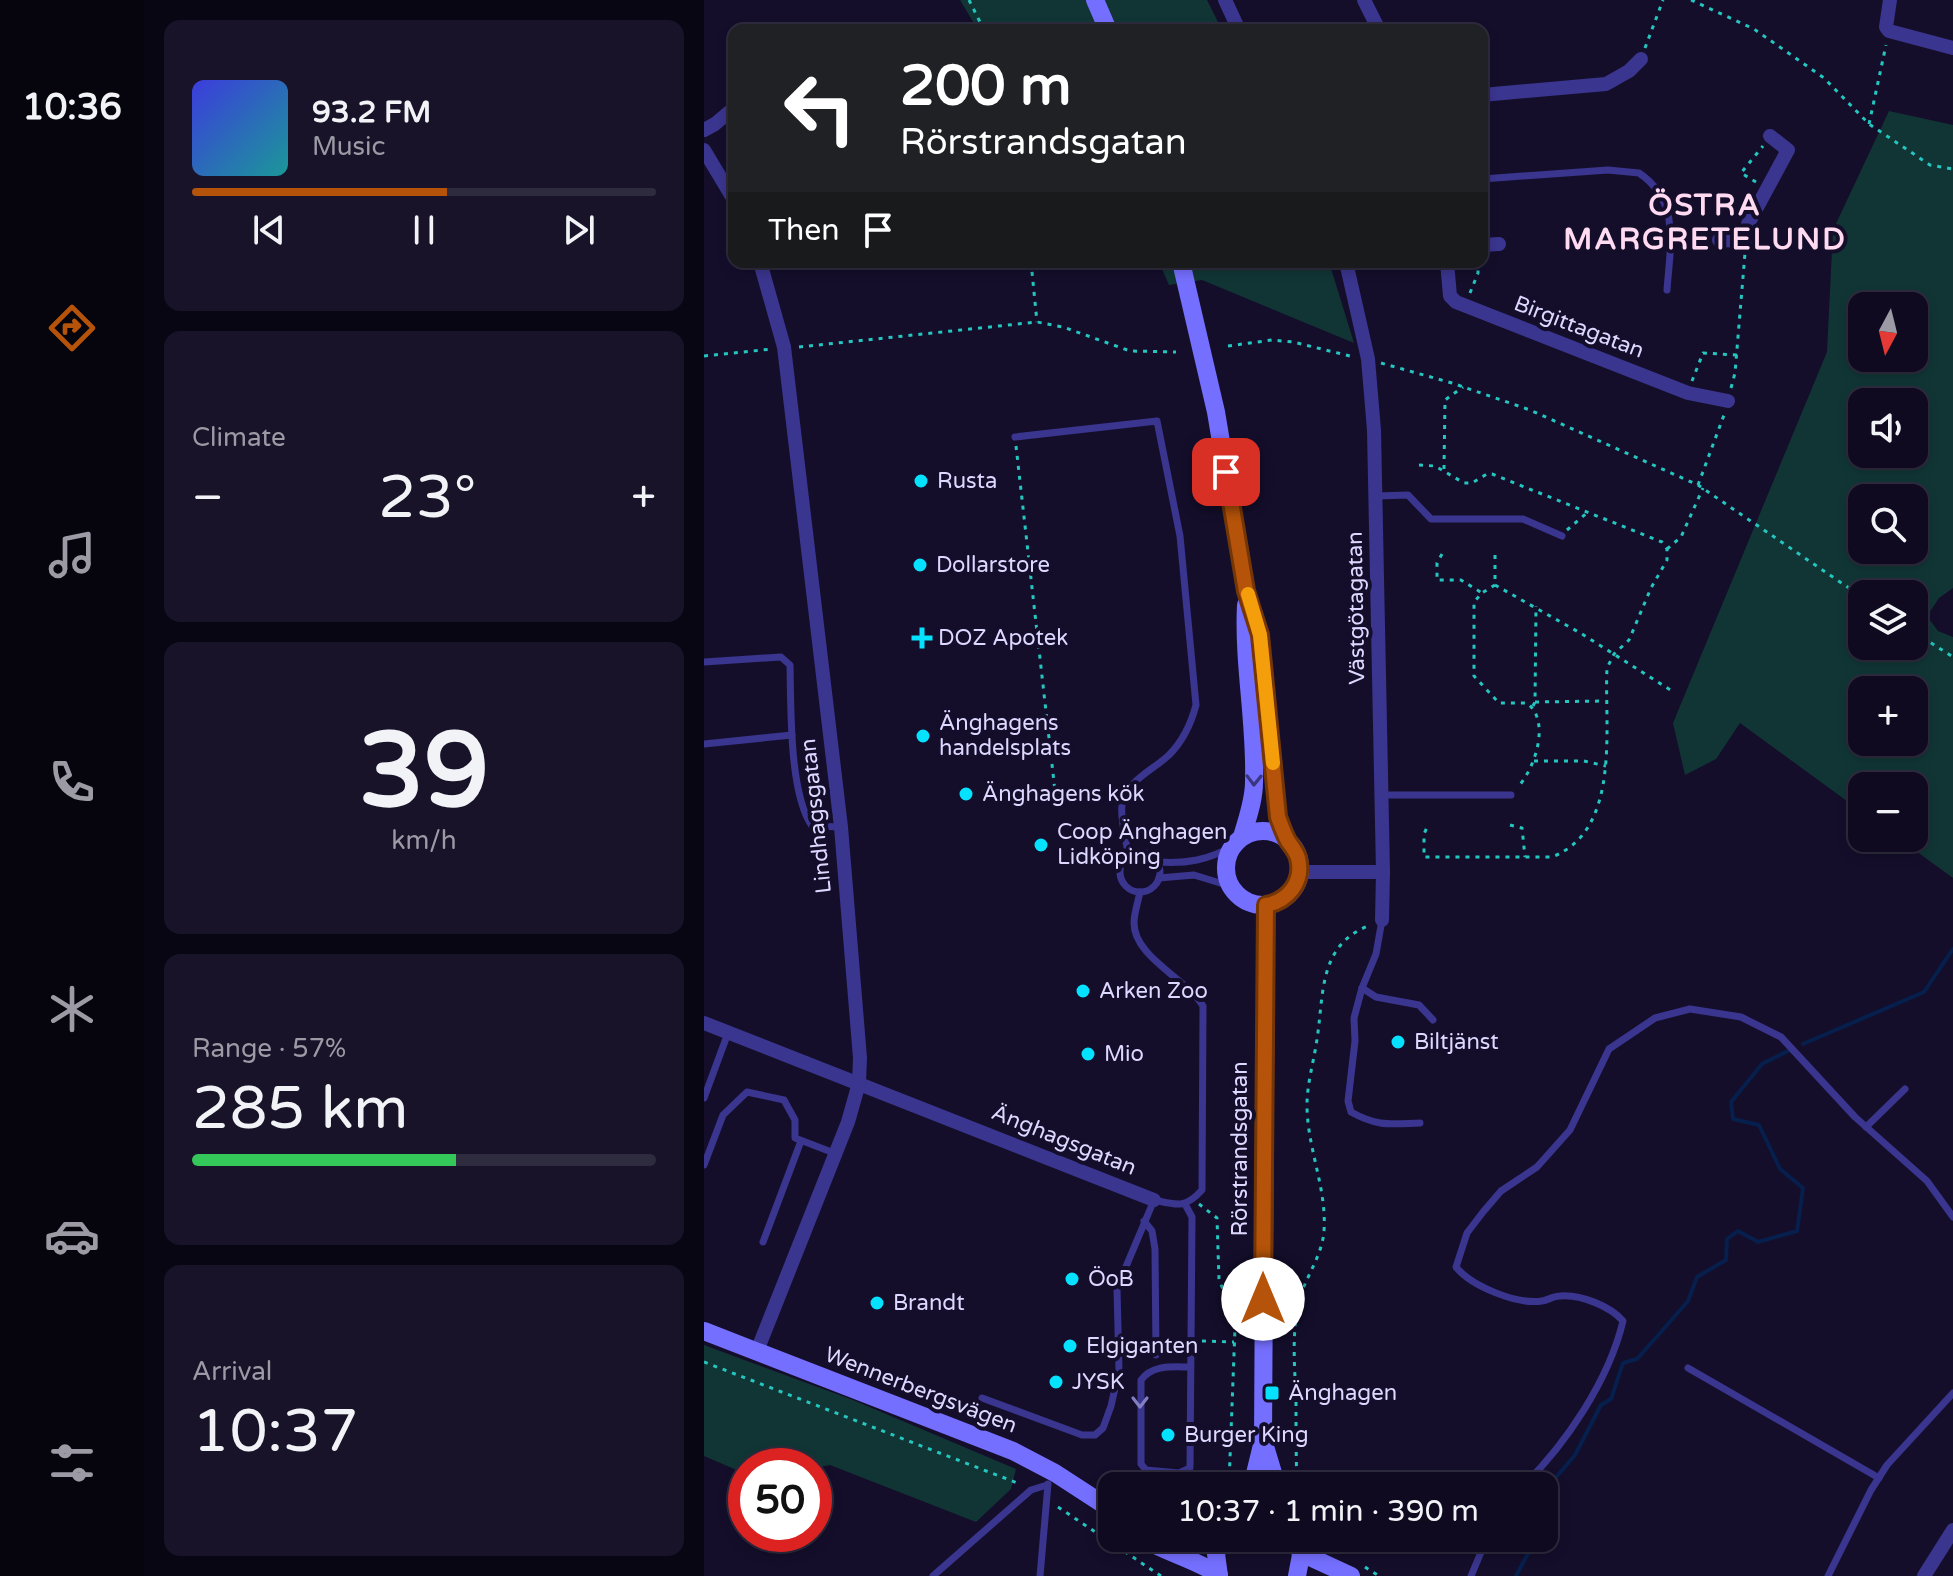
<!DOCTYPE html>
<html lang="en">
<head>
<meta charset="utf-8">
<style>
  body { margin:0; font-family:"Varela Round",sans-serif; background:#181329; color:#f1f3f6; height:100vh; display:flex; flex-direction:column; font-size:30px; white-space:nowrap }
  * { box-sizing:border-box; margin:0 }
  p { font-size:26px; color:#9b9aa5 }
  .icon { flex:none; width:44px; height:44px; fill:none; stroke:currentColor; stroke-width:2; stroke-linecap:round; stroke-linejoin:round }
  .map { position:relative; flex:1; overflow:hidden }
  .sheet { display:flex; flex-direction:column; gap:20px; padding:20px; background:#080612; width:560px }
  .sheet>* { flex:none }
  .banner { position:absolute; left:24px; top:24px; width:760px; height:244px; border-radius:16px; box-shadow:0 4px 12px #0003,0 0 0 2px #2f2b3e; background:#202124; color:#fff; overflow:hidden }
  .needle { width:52px; rotate:187deg }
  .buttons { position:absolute; left:1144px; top:292px; display:grid; gap:16px }
  .buttons a { display:grid; place-items:center; width:80px; height:80px; border-radius:16px; background:#0f0a20; box-shadow:0 4px 12px #0003,0 0 0 2px #2f2b3e; font-size:40px }
  .speed { position:absolute; left:24px; top:1448px; display:flex; gap:16px; font-size:40px; font-weight:700; text-align:center }
  .speed>* { display:grid; place-content:center; width:104px; height:104px; border-radius:50%; background:#0f0a20; box-shadow:0 4px 12px #0003,0 0 0 2px #2f2b3e; line-height:1 }
  .speed .limit { border:12px solid #d22; background:#fff; color:#111 }
  .pin { position:absolute; display:grid; place-items:center; width:68px; height:68px; color:#fff; margin:-34px; border-radius:16px; box-shadow:0 4px 12px #0006 }
  .me { position:absolute; width:88px; margin:-44px; rotate:0deg; stroke-linejoin:round; filter:drop-shadow(0 0 6px #0008) }
  .turn { display:flex; align-items:center; gap:28px; height:168px; padding:0 40px; font-size:36px }
  .turn .icon { width:104px; height:104px; stroke-width:2.5 }
  .turn b { display:block; font-size:56px; line-height:68px }
  .then { display:flex; align-items:center; height:76px; padding:0 40px; background:#0003; gap:16px; font-size:30px }
  .big { font-size:60px; font-weight:600; line-height:1.1 }
  .sheet .card { flex:1; display:flex; flex-direction:column; justify-content:center; gap:12px; min-width:0; padding:0 28px; border-radius:16px; background:#181329 }
  .sheet .dial { align-items:center; gap:0 }
  .dial b { font-size:104px; line-height:1 }
  .song { display:flex; align-items:center; gap:24px }
  .cover { width:96px; height:96px; border-radius:12px; background:linear-gradient(135deg,hsl(240 70% 55%),hsl(180 70% 35%)) }
  .played { height:8px; border-radius:4px; background:linear-gradient(90deg,#b45309 55%,#2f2b3e 55%) }
  .keys { display:flex; justify-content:space-around; direction:ltr }
  .heat { display:flex; justify-content:space-between; align-items:center; font-size:44px; direction:ltr }
  .charge { height:12px; border-radius:6px; background:linear-gradient(90deg,#34c759 57%,#2f2b3e 0) }
  .trip { position:absolute; left:394px; top:1472px; width:460px; height:80px; border-radius:16px; background:#0f0a20; box-shadow:0 4px 12px #0003,0 0 0 2px #2f2b3e; font-weight:600; line-height:80px; text-align:center }
  main { display:flex; flex:1; min-height:0 }
  .tabs { display:flex; flex-direction:column; width:144px; justify-content:space-around; align-items:center; background:#06040d; color:#9b9aa5 }
  .tabs .icon { width:56px; height:56px }
  .tabs .on { color:#b45309 }
  .tabs b { font-size:36px; color:#f1f3f6 }
  .map>svg:first-child { display:block }
</style>
</head>
<body>
<main>
<nav class="tabs">
<b>10:36</b>
<svg class="icon on" aria-label="directions" viewBox="0 0 24 24"><path d="M12 3l9 9-9 9-9-9zM9 14v-3h6M13 9l2 2-2 2"/></svg>
<svg class="icon" aria-label="music" viewBox="0 0 24 24"><path d="M9 18V5l10-2v13"/><circle cx="6" cy="18" r="3"/><circle cx="16" cy="16" r="3"/></svg>
<svg class="icon" aria-label="phone" viewBox="0 0 24 24"><path d="M5 4h4l2 5-3 2q2 4 5 5l2-3 5 2v4C11 20 4 13 5 4z"/></svg>
<svg class="icon" aria-label="climate" viewBox="0 0 24 24"><path d="M12 3v18M4 7l16 10M4 17L20 7"/></svg>
<svg class="icon" aria-label="car" viewBox="0 0 24 24"><path d="M5 17H2v-5l4-1 3-4h7l3 4 3 1v5h-3M9 17h6M6 11h13"/><circle cx="7" cy="17" r="2"/><circle cx="17" cy="17" r="2"/></svg>
<svg class="icon" aria-label="filters" viewBox="0 0 24 24"><path d="M4 7h16M4 17h16"/><circle cx="9" cy="7" r="2"/><circle cx="15" cy="17" r="2"/></svg>
</nav>
<section class="sheet">
<div class="card">
<div class="song"><i class="cover"></i><div><b>93.2 FM</b><p>Music</p></div></div>
<div class="played"></div>
<div class="keys"><svg class="icon" aria-label="previous" viewBox="0 0 24 24"><path d="M18 5L8 12l10 7zM5 5v14"/></svg><svg class="icon" aria-label="pause" viewBox="0 0 24 24"><path d="M8 5v14M16 5v14"/></svg><svg class="icon" aria-label="next" viewBox="0 0 24 24"><path d="M6 5l10 7-10 7zM19 5v14"/></svg></div>
</div>
<div class="card"><p>Climate</p>
<div class="heat"><a>−</a><b class="big">23°</b><a>+</a></div>
</div>
<div class="card dial"><b>39</b><p>km/h</p></div>
<div class="card"><p>Range · 57%</p><b class="big">285 km</b><div class="charge"></div></div>
<div class="card"><p>Arrival</p><b class="big">10:37</b></div>
</section>
<div class="map">
<svg width="1249" height="1576" viewBox="0 0 1249 1576">
  <rect width="100%" height="100%" fill="#140e2b"/>
  <g fill="#113535" fill-rule="evenodd">
    <path d="M256,0H503L518,30H274Z"/>
    <path d="M1185,111L1249,125V588L1235,598L1223,616L1234,631L1249,637V878L1194,838H1210V786H1158V812L1036,723L1012,759L981,775L969,723L1123,352L1129,230ZM1210,306V358H1158V306ZM1158,402H1210V454H1158ZM1158,498H1210V550H1158ZM1210,594V646H1158V594ZM1210,690V742H1158V690Z"/>
    <path d="M455,262H625L650,343L498,280L465,285Z"/>
    <path d="M0,1345L149,1400L312,1469L307,1489L272,1522L126,1465L110,1468V1466H42V1474L0,1456Z"/>
  </g>
  <g fill="none" stroke-linecap="round" stroke-linejoin="round">
    <g stroke="#061f4c" stroke-width="4">
      <path d="M1099,1044L1220,992L1249,949"/>
      <path d="M840,1538L848,1518L842,1489L871,1455L897,1405L907,1399L919,1363L933,1359L956,1333L984,1301L993,1277L1022,1260L1023,1239L1034,1231L1054,1242L1093,1231L1099,1188L1076,1169L1055,1125L1029,1119L1027,1102L1058,1064L1084,1051"/>
      <path d="M812,1576L830,1542L839,1538"/>
    </g>
    <g stroke="#25c6bf" stroke-width="3" stroke-dasharray="4 6" stroke-linecap="butt">
      <path d="M265,0L280,30"/>
      <path d="M987,0L1050,29L1120,78L1165,124L1226,165L1249,169"/>
      <path d="M941,48L959,0"/>
      <path d="M1165,124L1182,45"/>
      <path d="M1052,182L1037,173L1059,146"/>
      <path d="M327,262L333,322"/>
      <path d="M766,293L774,273V262"/>
      <path d="M524,346L568,340L589,342L650,357"/>
      <path d="M95,347L333,322L359,327L426,351L472,352"/>
      <path d="M0,356L68,349"/>
      <path d="M677,363L748,383L826,410L994,485L1158,597"/>
      <path d="M988,381L999,353L1033,355"/>
      <path d="M1027,388L1031,373L1041,253"/>
      <path d="M312,446L352,800"/>
      <path d="M715,465L731,466L760,483H768L783,474H788L958,542L963,549V560L947,588L925,640L910,654L903,668C900,726 918,830 848,857H720V834L724,825"/>
      <path d="M740,469L741,400L759,387"/>
      <path d="M994,485L1020,415"/>
      <path d="M863,530L884,512"/>
      <path d="M963,549L977,537L999,488"/>
      <path d="M738,554L733,563V580H757L778,593"/>
      <path d="M791,555V585L778,593L770,602V676L795,703H823C847,721 831,768 814,787"/>
      <path d="M791,585L878,634L968,691"/>
      <path d="M1210,632L1249,657"/>
      <path d="M831,702L900,701"/>
      <path d="M829,706L831,702L832,606"/>
      <path d="M830,761H880L902,766"/>
      <path d="M806,825L818,828L821,857"/>
      <path d="M495,1204L513,1218L515,1280L525,1303L531,1328L525,1484"/>
      <path d="M426,1341H443"/>
      <path d="M462,1341H479"/>
      <path d="M474,1341V1357"/>
      <path d="M498,1341L530,1342"/>
      <path d="M0,1362L316,1484"/>
      <path d="M408,1473L442,1486"/>
      <path d="M593,1486C592,1458 592,1429 592,1401C591,1371 588,1341 593,1310C597,1282 618,1259 620,1231C623,1188 603,1148 603,1105C603,1083 610,1061 613,1039C620,995 614,946 664,926"/>
      <path d="M354,1507L457,1576"/>
      <path d="M661,1567L675,1576"/>
    </g>
    <g stroke="#3a358e" stroke-width="7">
      <path d="M778,179L904,170L935,173C977,201 966,247 963,290"/>
      <path d="M311,437L453,421L476,536L492,705C487,724 479,741 465,755C448,771 423,780 418,805C416,820 422,841 425,856"/>
      <path d="M672,496L704,495L727,519H819L858,536"/>
      <path d="M0,662L77,657L86,665C87,706 85,793 108,826L137,827"/>
      <path d="M0,744L88,735"/>
      <path d="M679,795H807"/>
      <circle cx="436" cy="872" r="20"/>
      <path d="M454,862C483,864 504,860 529,846"/>
      <path d="M455,878L490,875L526,886"/>
      <path d="M678,920L672,954L658,988L650,1018L651,1041L644,1101L647,1112C674,1127 686,1124 716,1123"/>
      <path d="M658,988L672,997L715,1005L729,1020"/>
      <path d="M0,1098L24,1033"/>
      <path d="M1162,1127L1201,1089"/>
      <path d="M0,1165L19,1115L43,1092L80,1100L91,1120V1138L130,1153"/>
      <path d="M481,1204L488,1217L486,1468L475,1473L442,1470L437,1464V1380C449,1364 469,1367 487,1367"/>
      <path d="M440,1221L448,1231L451,1249L452,1355"/>
      <path d="M59,1242L97,1141"/>
      <path d="M984,1368L1175,1478"/>
      <path d="M278,1398L378,1435H391L399,1428L407,1406L415,1371L413,1288L450,1200C473,1205 481,1209 498,1190L499,1006C483,979 430,957 430,923C430,913 434,902 436,892"/>
      <path d="M738,1479L754,1486"/>
      <path d="M819,1486C862,1444 905,1380 919,1321C906,1306 876,1294 856,1296C850,1296 844,1300 838,1301C813,1305 767,1286 752,1267L763,1233L779,1212L797,1191L833,1167L866,1130L905,1049L951,1018L986,1009L1037,1017L1077,1037L1151,1117L1223,1181L1249,1217"/>
      <path d="M229,1576L327,1490L343,1485"/>
      <path d="M336,1576L344,1484"/>
      <path d="M767,1576L783,1538"/>
      <path d="M1124,1576L1167,1490L1183,1465L1249,1393"/>
    </g>
    <g stroke="#3a358e" stroke-width="14">
      <path d="M521,0L535,30"/>
      <path d="M660,0L675,30"/>
      <path d="M1186,0L1182,27L1185,31L1249,48"/>
      <path d="M778,95L902,84L925,71L937,59"/>
      <path d="M0,130L11,124L30,108"/>
      <path d="M0,150L30,200"/>
      <path d="M1015,240L1042,241L1044,224L1084,150L1066,136"/>
      <path d="M778,245L795,244"/>
      <path d="M743,262L746,296L752,302L984,393L1024,401"/>
      <path d="M595,872H679L670,430L664,359L642,262"/>
      <path d="M678,920L679,872"/>
      <path d="M0,1023L450,1200"/>
      <path d="M53,1351L144,1122L155,1083L156,1058L137,827L80,347L56,262"/>
      <path d="M1220,1576L1249,1530"/>
    </g>
    <g stroke="#756fff" stroke-width="18">
      <path d="M391,0L404,30"/>
      <path d="M477,262L512,412L542,591L556,635L574,817L583,841"/>
      <circle cx="559" cy="868" r="37"/>
      <path d="M538,837C543,819 550,801 550,782C552,723 539,664 542,605"/>
      <path d="M0,1331L309,1451L351,1473L408,1510"/>
      <path d="M560,1443L573,1486"/>
      <path d="M548,1486L559,1441L562,905"/>
      <path d="M438,1538C463,1553 491,1559 515,1575"/>
      <path d="M594,1544L606,1557L647,1576"/>
      <path d="M515,1576L512,1554L517,1538"/>
      <path d="M593,1576L597,1555L594,1544"/>
    </g>
  </g>
  <defs><path id="oneway-chevron" d="M-2-3.5L2.5 0L-2 3.5" fill="none" stroke-width="1.6" stroke-linecap="round" stroke-linejoin="round" transform="scale(2)"/></defs>
  <use stroke="#3b3580" href="#oneway-chevron" transform="translate(550 780) rotate(91)"/>
  <use stroke="#837ec1" href="#oneway-chevron" transform="translate(436 1402) rotate(90)"/>
  <g fill="none" stroke-linecap="round" stroke-linejoin="round">
    <defs>
      <path id="route" d="M522,472L542,591L556,635L574,817C577,825 580,834 584,841C588,847 592,851 594,858C600,882 584,901 562,905L559,1299"/>
    </defs>
    <use href="#route" stroke="#753606" stroke-width="20"/>
    <use href="#route" stroke="#b45309" stroke-width="14"/>
    <path stroke="#f59e0b" stroke-width="14" d="M544,594L556,635L569,763"/>
  </g>
  <g fill="#04e2ff" stroke="#140e2b" stroke-width="3">
    <circle cx="217" cy="481" r="8"/>
    <circle cx="216" cy="565" r="8"/>
    <path d="M214 626h8v8h8v8h-8v8h-8v-8h-8v-8h8z"/>
    <circle cx="219" cy="736" r="8"/>
    <circle cx="262" cy="794" r="8"/>
    <circle cx="337" cy="845" r="8"/>
    <circle cx="379" cy="991" r="8"/>
    <circle cx="694" cy="1042" r="8"/>
    <circle cx="384" cy="1054" r="8"/>
    <circle cx="368" cy="1279" r="8"/>
    <circle cx="173" cy="1303" r="8"/>
    <circle cx="366" cy="1346" r="8"/>
    <circle cx="352" cy="1382" r="8"/>
    <rect x="560" y="1385" width="16" height="16" rx="4"/>
    <circle cx="464" cy="1435" r="8"/>
  </g>
  <g text-anchor="middle" dominant-baseline="central" stroke-width="8" stroke-linejoin="round" paint-order="stroke">
    <g font-size="22" fill="#ddd8ff" stroke="#140e2b">
      <text transform="translate(875 327) rotate(21)">Birgittagatan</text>
      <text transform="translate(652 608) rotate(-91)">Västgötagatan</text>
      <text transform="translate(112 816) rotate(-96)">Lindhagsgatan</text>
      <text transform="translate(360 1140) rotate(22)">Änghagsgatan</text>
      <text transform="translate(536 1149) rotate(-90)">Rörstrandsgatan</text>
      <text transform="translate(217 1390) rotate(21)">Wennerbergsvägen</text>
    </g>
    <g font-size="22" fill="#ddd8ff" stroke="#140e2b" text-anchor="start">
      <text x="233" y="481">Rusta</text>
      <text x="232" y="565">Dollarstore</text>
      <text x="234" y="638">DOZ Apotek</text>
      <text x="235" y="723">Änghagens<tspan x="235" dy="25">handelsplats</tspan></text>
      <text x="278" y="794">Änghagens kök</text>
      <text x="353" y="832">Coop Änghagen<tspan x="353" dy="25">Lidköping</tspan></text>
      <text x="395" y="991">Arken Zoo</text>
      <text x="710" y="1042">Biltjänst</text>
      <text x="400" y="1054">Mio</text>
      <text x="384" y="1279">ÖoB</text>
      <text x="189" y="1303">Brandt</text>
      <text x="382" y="1346">Elgiganten</text>
      <text x="368" y="1382">JYSK</text>
      <text x="584" y="1393">Änghagen</text>
      <text x="480" y="1435">Burger King</text>
    </g>
    <g font-size="30" font-weight="bold" letter-spacing="2" fill="#ffdaf1" stroke="#140e2b">
      <text x="1001" y="205">ÖSTRA<tspan x="1001" dy="34">MARGRETELUND</tspan></text>
    </g>
  </g>
</svg>
<div class="buttons">
<a><svg class="needle" viewBox="-14 -14 28 28"><path d="M0-13l5 13h-10z" fill="#e53935"/><path d="M0 13l5-13h-10z" fill="#9b9aa5"/></svg></a>
<a><svg class="icon" aria-label="sound" viewBox="0 0 24 24"><path d="M4 9h4l5-4v14l-5-4H4zM17 9q2 3 0 6"/></svg></a>
<a><svg class="icon" aria-label="search" viewBox="0 0 24 24"><circle cx="10" cy="10" r="6"/><path d="M15 15l6 6"/></svg></a>
<a><svg class="icon" aria-label="layers" viewBox="0 0 24 24"><path d="M12 4l9 5-9 5-9-5zM3 14l9 5 9-5"/></svg></a>
<a>+</a>
<a>−</a>
</div>
<div class="speed"><div class="limit">50</div></div>
<div class="pin" style="left:522px;top:472px;background:#d93025"><svg class="icon" aria-label="arrive" viewBox="0 0 24 24"><path d="M6 21V4h12l-3 4 3 4H6"/></svg></div>
<svg class="me" style="left:559px;top:1299px" viewBox="-20 -20 40 40"><circle r="19" fill="#fff"/><path d="M0-13L10 11 0 6-10 11z" fill="#b45309"/></svg>
<div class="trip">10:37 · 1 min · 390 m</div>
<div class="banner">
<div class="turn"><svg class="icon" aria-label="left" viewBox="0 0 24 24"><path d="M17 20v-9H6M10 6l-5 5 5 5"/></svg><div><b>200 m</b>Rörstrandsgatan</div></div>
<div class="then">Then<svg class="icon" aria-label="arrive" viewBox="0 0 24 24"><path d="M6 21V4h12l-3 4 3 4H6"/></svg></div>
</div>
</div>
</main>
</body>
</html>
